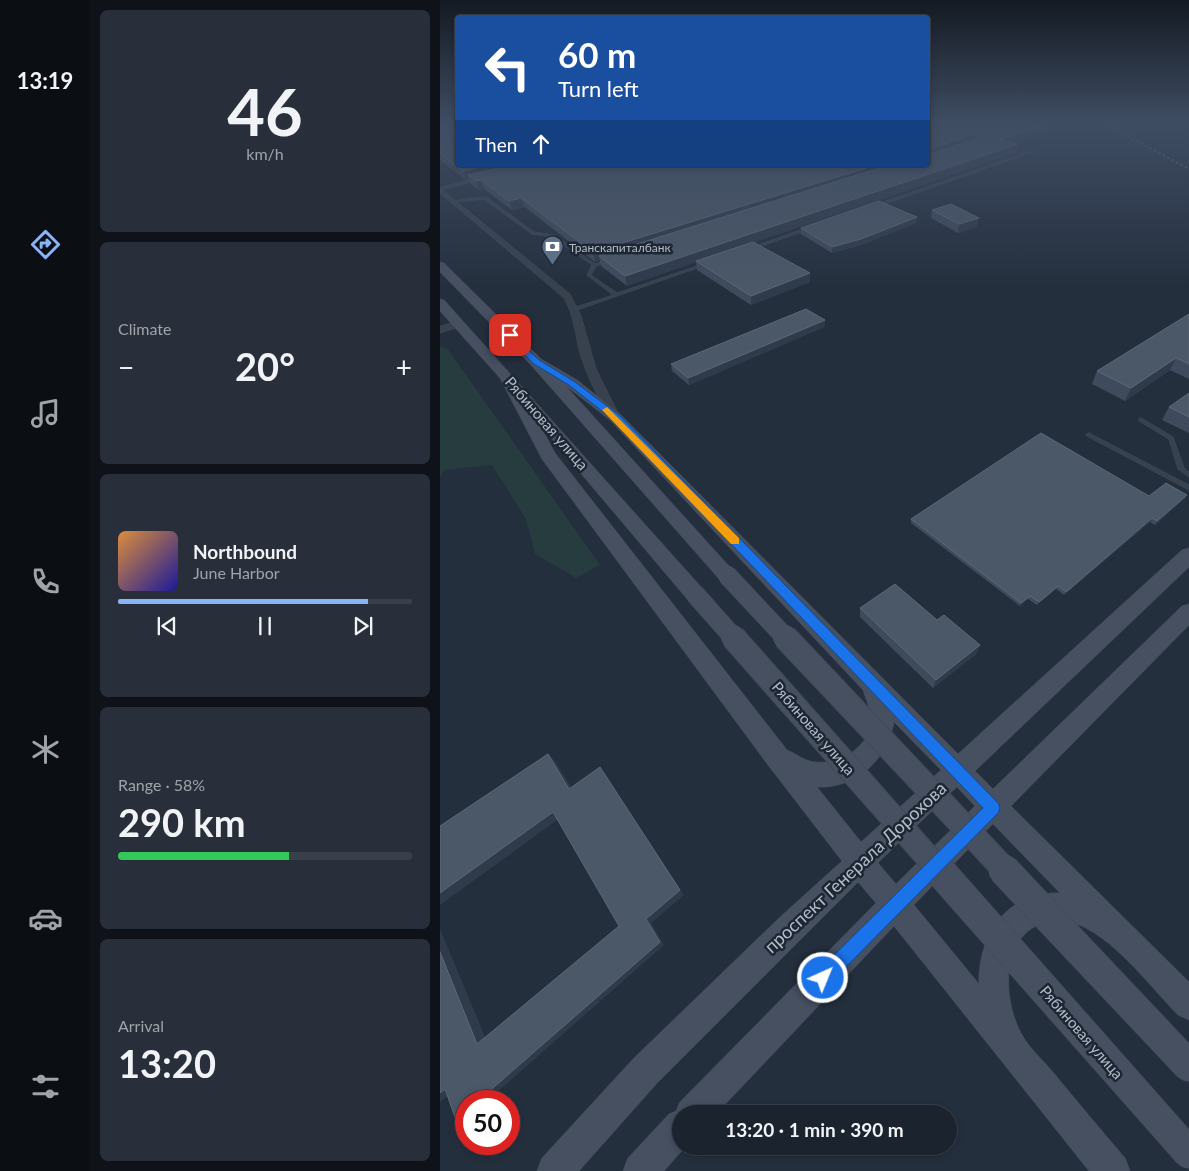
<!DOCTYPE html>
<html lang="en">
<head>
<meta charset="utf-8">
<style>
  body { margin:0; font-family:Lato,sans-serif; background:#282f3a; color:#f1f3f6; height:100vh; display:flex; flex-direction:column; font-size:19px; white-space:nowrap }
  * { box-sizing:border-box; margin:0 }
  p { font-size:16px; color:#a0a4aa }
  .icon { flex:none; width:28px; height:28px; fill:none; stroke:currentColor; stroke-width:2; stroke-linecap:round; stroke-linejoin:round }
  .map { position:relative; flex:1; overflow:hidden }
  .sheet { display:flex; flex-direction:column; gap:10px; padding:10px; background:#0f1319; width:350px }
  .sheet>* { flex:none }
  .banner { position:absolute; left:15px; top:15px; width:475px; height:152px; border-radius:5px; box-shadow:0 2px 8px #0003,0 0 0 1px #39404a; background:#1a4fa0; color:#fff; overflow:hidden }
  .speed { position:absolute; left:15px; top:1090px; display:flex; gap:10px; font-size:25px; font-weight:700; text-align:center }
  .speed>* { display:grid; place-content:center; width:65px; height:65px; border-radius:50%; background:#1b232e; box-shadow:0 2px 8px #0003,0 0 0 1px #39404a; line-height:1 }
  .speed .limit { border:8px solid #d22; background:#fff; color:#111 }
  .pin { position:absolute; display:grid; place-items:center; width:42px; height:42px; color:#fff; margin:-21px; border-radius:10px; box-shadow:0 2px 8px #0006 }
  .me { position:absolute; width:55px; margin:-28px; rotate:44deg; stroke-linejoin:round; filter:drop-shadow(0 0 4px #0008) }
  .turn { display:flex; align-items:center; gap:18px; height:105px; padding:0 20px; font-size:22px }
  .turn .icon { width:65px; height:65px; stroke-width:2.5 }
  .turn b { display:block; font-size:35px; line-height:42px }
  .then { display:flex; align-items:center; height:48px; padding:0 20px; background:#0003; gap:10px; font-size:19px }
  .big { font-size:38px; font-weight:700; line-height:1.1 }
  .sheet .widget { flex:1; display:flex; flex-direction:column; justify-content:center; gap:8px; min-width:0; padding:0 18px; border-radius:8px; background:#282f3a }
  .sheet .dial { align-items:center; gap:0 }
  .dial b { font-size:65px; line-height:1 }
  .song { display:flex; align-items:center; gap:15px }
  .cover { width:60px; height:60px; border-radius:8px; background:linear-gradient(135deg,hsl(30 70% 55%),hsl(240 70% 35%)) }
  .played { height:5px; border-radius:2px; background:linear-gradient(90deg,#8ab4f8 85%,#39404a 85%) }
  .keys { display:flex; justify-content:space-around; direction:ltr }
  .heat { display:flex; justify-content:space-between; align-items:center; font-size:28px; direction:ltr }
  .charge { height:8px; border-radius:4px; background:linear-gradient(90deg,#34c759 58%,#39404a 0) }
  .trip { position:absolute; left:232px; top:1105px; width:285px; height:50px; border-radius:25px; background:#1b232e; box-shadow:0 2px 8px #0003,0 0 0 1px #39404a; font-weight:700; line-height:50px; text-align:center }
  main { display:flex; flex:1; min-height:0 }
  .tabs { display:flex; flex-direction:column; width:90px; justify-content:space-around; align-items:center; background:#0b0e12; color:#a0a4aa }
  .tabs .icon { width:35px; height:35px }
  .tabs .current { color:#8ab4f8 }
  .tabs b { font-size:22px; color:#f1f3f6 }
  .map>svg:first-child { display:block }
</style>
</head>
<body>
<main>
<nav class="tabs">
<b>13:19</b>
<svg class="icon current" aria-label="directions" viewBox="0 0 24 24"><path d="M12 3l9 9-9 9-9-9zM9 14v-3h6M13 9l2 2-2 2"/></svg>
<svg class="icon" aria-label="music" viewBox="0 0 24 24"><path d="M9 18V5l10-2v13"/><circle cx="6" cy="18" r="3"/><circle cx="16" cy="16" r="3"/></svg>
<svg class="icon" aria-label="phone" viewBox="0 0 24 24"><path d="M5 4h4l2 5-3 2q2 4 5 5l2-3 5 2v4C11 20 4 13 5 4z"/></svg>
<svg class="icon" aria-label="climate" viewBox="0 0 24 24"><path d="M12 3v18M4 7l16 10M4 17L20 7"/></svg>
<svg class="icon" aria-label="car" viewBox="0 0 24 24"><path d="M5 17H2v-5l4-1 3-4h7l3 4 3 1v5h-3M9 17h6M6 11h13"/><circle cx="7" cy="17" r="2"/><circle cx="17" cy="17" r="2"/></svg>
<svg class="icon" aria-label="filters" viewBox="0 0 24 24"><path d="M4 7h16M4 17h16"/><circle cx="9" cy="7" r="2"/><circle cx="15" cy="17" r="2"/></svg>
</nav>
<section class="sheet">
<div class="widget dial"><b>46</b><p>km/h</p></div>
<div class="widget"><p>Climate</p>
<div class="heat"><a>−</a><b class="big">20°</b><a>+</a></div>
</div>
<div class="widget">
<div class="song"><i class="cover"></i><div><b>Northbound</b><p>June Harbor</p></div></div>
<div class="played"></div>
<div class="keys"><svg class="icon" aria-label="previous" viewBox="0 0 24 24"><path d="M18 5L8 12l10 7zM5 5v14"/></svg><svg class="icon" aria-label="pause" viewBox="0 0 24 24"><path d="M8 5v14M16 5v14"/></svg><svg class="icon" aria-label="next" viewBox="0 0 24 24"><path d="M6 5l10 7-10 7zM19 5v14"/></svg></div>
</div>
<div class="widget"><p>Range · 58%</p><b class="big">290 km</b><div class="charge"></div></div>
<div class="widget"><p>Arrival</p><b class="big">13:20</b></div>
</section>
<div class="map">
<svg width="749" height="1171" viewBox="0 0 749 1171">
  <rect width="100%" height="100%" fill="#242f3e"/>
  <path fill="#263c3f" d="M0,347L7,348L160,565L136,578L95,554L86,519L52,465L4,470L0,478Z"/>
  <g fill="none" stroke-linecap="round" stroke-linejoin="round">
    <defs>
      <g id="lane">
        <path d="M591,151L593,152L436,207L433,206Z"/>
        <path d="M38,178L39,180L0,190V188Z"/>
        <path d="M46,197L94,232L114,235L155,264L169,260V262L156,266L151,275L177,293L263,264L266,265L137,310H133V308L173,295L148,276L147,275L152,265L112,237L92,234L44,199L14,202L12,201Z"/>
        <path d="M367,228L370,229L313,249L310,248Z"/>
        <path d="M701,418L733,437L744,468L749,472V477L738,469L729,439L699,421V419Z"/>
        <path d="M649,433L749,485V490L647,436L646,435Z"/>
      </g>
      <g id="street">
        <path d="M0,188L130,294L141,316L156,369L180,417L179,419H171C158,399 147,376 140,353C135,334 134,315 124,298L0,193Z"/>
        <path d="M19,321L24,324L22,326L0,333V327Z"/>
      </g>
      <path id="secondary" d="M0,262L4,263L101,359L137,380L180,414L518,754L742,550L749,548V567L535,771L553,789L742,606L749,604V625L571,806L749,982V1020L738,1015C709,985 679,944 642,926C632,922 619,920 608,922C560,932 562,998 581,1033C588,1047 602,1059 612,1071C636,1100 660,1129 685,1158L690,1171H649L454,926L276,1114H241V1146H246L224,1171H183L188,1158L229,1114L236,1111L240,1102L436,903L418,882L218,1082L139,1171H97L102,1158L194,1058L338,919L402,861L328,765L102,459L60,378L0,311V299L4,300L262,588L265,594L262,600L255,602L248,600L100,425L115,453L347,750C357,754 364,761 375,762C400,765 430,747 431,720C431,709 426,700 423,690L170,420L125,385L297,575L294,580L287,583L280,580L91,365L0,272ZM454,722L501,770L421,842L377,787C416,789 448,759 454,722ZM517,787L535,806L456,884L438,863ZM553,824L620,893C567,891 538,935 539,984L474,905Z"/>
    </defs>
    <use href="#lane" stroke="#414a57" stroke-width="1"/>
    <use href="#street" stroke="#414a57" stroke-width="1"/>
    <use href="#secondary" stroke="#414a57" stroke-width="1"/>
    <use href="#lane" fill="#38414e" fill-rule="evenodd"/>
    <use href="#street" fill="#38414e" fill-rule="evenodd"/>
    <use href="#secondary" fill="#465061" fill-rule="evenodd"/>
    <path stroke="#5a6575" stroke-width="2" stroke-dasharray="2.5 2.5" stroke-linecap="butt" d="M661,122L749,169"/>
    <defs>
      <g id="secondary-bridge-far2">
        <path d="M287,575L346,638"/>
        <path d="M255,594L294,638"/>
      </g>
      <g id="secondary-bridge-far1">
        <path d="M293,637L500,871"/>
        <path d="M345,637L566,871"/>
      </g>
      <g id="secondary-bridge">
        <path d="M499,870L749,1153"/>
        <path d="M564,870L749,1066"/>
      </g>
    </defs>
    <use href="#secondary-bridge-far2" stroke="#414a57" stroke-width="20" stroke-linecap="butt"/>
    <use href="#secondary-bridge-far1" stroke="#414a57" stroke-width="26" stroke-linecap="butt"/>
    <use href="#secondary-bridge" stroke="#414a57" stroke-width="32" stroke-linecap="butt"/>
    <use href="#secondary-bridge-far2" stroke="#465061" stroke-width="19"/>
    <use href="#secondary-bridge-far1" stroke="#465061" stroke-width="24"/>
    <use href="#secondary-bridge" stroke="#465061" stroke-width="31"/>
  </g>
  <g fill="#3f4b5c">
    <path d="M0,122L18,165H488V122L605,125L603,133L572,143L576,153L315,242L370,282L311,305L257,270L256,262L187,286L161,266L160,261L155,262L85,207L72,210L44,189L39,190L31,184L29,179L26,180L0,160Z"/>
    <path d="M492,210L537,227L518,233L491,218Z"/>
    <path d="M477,217L476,223L421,245L392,253L361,234V228Z"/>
    <path d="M749,314V379L730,370L685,401L652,384L657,371Z"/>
    <path d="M385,320L384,327L249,385L232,371L231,364Z"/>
    <path d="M749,393V433L722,420L729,407Z"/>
    <path d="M709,496L745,498L715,525L710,522L624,595L616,589L597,605L588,599L580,606L471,523V519Z"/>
    <path d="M420,608L497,620L540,645L536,654L493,688L420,617Z"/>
  </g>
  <g fill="#2f3b4b">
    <path d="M605,125L603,133L558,147L560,139Z"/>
    <path d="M536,133L534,141L488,158V150Z"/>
    <path d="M578,144L576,153L257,262L256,261V262L187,286L185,276Z"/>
    <path d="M49,165H88L28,175L29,179L26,180L22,171Z"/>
    <path d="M436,165H463L159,256L160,261L155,262L153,252Z"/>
    <path d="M41,180L44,189L39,190L36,181Z"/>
    <path d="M81,198L85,207L72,210L69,201Z"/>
    <path d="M477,217L476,223L421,245L392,253V247Z"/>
    <path d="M539,218L537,227L518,233L519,224Z"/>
    <path d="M370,273V282L311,305V296Z"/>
    <path d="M385,320L384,327L249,385L248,378Z"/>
    <path d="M736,358L730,370L685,401L691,388Z"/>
    <path d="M747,495L745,498L715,525L717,521Z"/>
    <path d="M712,518L710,522L624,595L626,592Z"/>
    <path d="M618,586L616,589L597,605L599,602Z"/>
    <path d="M590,596L588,599L580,606L581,603Z"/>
    <path d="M540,645L536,654L493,688L496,680Z"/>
    <path d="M108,754L115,761L136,795L129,789Z"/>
    <path d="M160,767L244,895L211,923L224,945L47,1101H38L206,919Z"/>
    <path d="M113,812L120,818L0,905V893Z"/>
    <path d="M0,929L48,1044H37L0,952Z"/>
    <path d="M17,1088L0,1102V1093L5,1089Z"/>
    <path d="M26,1112V1118L16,1120Z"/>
  </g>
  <g fill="#4b5868" stroke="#5c6777" fill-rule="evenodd">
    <path d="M0,122H18V165H49L22,171L0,154Z"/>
    <path d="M488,122H597L605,125L560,139L578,144L185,276L159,256L449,165H488ZM536,133L540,135L539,138L490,154L488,150Z"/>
    <path d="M72,165H436L153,252L81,198L69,201L41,180L36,181L28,175Z"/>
    <path d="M439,201L477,217L421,239L392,247L361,228Z"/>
    <path d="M511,204L539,218L519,224L492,210Z"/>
    <path d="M313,242L370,273L311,296L256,261Z"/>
    <path d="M366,309L385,320L248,378L231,364Z"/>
    <path d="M749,314V364L736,358L691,388L657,371Z"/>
    <path d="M749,393V417L729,407Z"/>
    <path d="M601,433L709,496L726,483L747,495L717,521L712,518L626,592L618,586L599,602L590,596L581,603L471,519Z"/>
    <path d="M455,584L497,620L504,615L540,645L496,680L420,608Z"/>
    <path d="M108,754L129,789L160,767L240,890L206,919L220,942L38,1101H26V1112L16,1120L5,1089L0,1093V952L37,1044L179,926L113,812L0,893V826Z"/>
  </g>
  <linearGradient id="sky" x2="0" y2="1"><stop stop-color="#141a22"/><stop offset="0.43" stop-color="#3f4d63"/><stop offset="1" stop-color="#3f4d63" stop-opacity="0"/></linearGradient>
  <rect width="749" height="286" fill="url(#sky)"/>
  <path fill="#1a73e8" stroke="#114b97" d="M70,333L99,360L135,382L179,415L558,803L560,808L558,813L389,984L383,987L377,984L374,978L377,972L543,808L172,419L129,385L94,364L67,337L66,335Z"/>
  <path fill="#f59e0b" d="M167,407L299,538V544H291L164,412L162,410Z"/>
  <defs>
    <symbol id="bank-pin" viewBox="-11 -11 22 30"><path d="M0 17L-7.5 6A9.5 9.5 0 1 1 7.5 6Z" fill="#5c6f8a" stroke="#1d2633"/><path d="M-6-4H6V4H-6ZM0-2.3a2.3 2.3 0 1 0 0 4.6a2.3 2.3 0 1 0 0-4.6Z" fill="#fff"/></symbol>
  </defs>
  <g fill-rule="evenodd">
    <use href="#bank-pin" x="100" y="234" width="25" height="34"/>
  </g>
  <g text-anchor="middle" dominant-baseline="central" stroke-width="5" stroke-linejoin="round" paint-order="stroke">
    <g font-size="12" fill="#b4bcc9" stroke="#1d2633" text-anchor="start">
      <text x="129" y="247">Транскапиталбанк</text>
    </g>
    <g font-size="15" fill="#b4bcc9" stroke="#1d2633">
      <text transform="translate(107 423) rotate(49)">Рябиновая улица</text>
      <text transform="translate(374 728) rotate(49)">Рябиновая улица</text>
      <text transform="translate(642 1032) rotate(49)">Рябиновая улица</text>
    </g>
    <g font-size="18" fill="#b4bcc9" stroke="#1d2633">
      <text transform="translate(415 867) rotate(-43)">проспект Генерала Дорохова</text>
    </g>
  </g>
</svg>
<div class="speed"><div class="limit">50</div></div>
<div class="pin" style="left:70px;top:335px;background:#d93025"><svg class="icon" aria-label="arrive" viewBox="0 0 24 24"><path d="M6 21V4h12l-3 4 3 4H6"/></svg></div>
<svg class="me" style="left:383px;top:978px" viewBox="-20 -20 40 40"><circle r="17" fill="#1a73e8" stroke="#fff" stroke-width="3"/><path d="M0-11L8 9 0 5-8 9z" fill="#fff"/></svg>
<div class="trip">13:20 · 1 min · 390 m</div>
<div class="banner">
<div class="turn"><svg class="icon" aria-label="left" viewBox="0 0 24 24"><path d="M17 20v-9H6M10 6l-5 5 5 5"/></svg><div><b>60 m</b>Turn left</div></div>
<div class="then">Then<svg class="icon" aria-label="ahead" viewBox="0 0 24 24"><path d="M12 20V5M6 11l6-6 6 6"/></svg></div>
</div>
</div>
</main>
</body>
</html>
